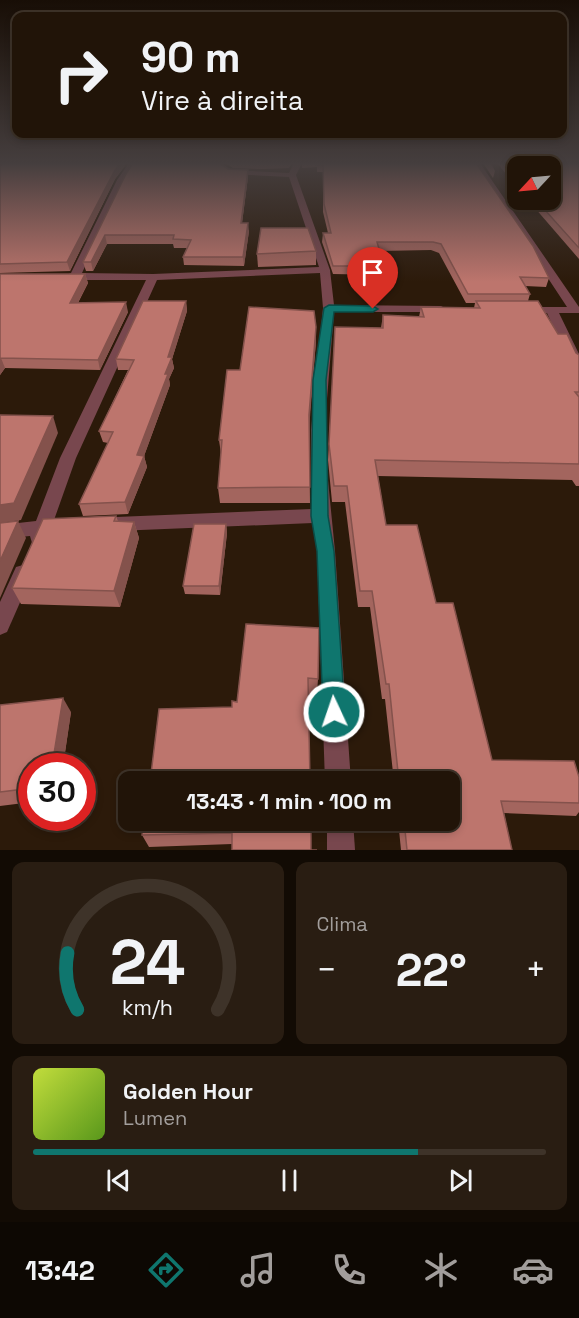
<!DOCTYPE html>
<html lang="pt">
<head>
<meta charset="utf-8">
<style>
  body { margin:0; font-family:"Space Grotesk",sans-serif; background:#291d12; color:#f1f3f6; height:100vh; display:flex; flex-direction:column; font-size:22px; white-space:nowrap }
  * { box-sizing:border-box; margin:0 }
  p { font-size:20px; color:#a29e9c }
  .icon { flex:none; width:33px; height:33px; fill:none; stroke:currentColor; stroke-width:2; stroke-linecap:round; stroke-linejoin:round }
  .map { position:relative; height:850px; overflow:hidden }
  .sheet { display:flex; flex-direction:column; gap:12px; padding:12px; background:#120b04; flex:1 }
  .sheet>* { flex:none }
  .banner { position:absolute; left:12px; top:12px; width:555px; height:126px; border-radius:12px; box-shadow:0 3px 9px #0003,0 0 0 2px #3e3329; background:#211408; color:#f1f3f6; overflow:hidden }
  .needle { width:39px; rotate:244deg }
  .tools { position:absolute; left:507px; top:156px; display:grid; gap:12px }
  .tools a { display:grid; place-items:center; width:54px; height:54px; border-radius:12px; background:#211408; box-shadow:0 3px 9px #0003,0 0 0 2px #3e3329; font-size:30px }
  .speed { position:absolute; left:18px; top:753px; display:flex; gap:12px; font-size:30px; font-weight:700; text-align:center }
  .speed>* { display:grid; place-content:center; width:78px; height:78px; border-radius:50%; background:#211408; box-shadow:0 3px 9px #0003,0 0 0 2px #3e3329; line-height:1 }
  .speed .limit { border:9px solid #d22; background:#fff; color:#111 }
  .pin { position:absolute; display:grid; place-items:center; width:51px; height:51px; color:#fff; margin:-62px -26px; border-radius:50% 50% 50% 0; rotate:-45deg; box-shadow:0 0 6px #0007 }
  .pin .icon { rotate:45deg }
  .me { position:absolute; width:66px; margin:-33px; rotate:357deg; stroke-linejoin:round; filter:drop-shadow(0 0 4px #0008) }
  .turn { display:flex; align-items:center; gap:21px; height:126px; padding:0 30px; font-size:27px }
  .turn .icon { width:78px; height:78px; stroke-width:2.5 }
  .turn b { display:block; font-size:42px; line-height:51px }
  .big { font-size:45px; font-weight:700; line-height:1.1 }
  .sheet .tile { flex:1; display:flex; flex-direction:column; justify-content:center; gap:9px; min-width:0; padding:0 21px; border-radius:12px; background:#291d12 }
  .sheet .dial { align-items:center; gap:0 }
  .dial svg { height:156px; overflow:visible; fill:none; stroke:#3e3329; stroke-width:7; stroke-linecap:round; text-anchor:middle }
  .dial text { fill:#f1f3f6; stroke:none }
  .song { display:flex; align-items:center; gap:18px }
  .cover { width:72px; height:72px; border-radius:9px; background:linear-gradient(135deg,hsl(70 70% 55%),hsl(90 70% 35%)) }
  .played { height:6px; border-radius:3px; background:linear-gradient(90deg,#0f766e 75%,#3e3329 75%) }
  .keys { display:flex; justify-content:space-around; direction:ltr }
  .heat { display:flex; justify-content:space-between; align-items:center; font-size:33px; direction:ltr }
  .sheet .tiles { flex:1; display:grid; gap:12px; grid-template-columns:1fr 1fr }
  .tile:last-child { grid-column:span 2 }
  .trip { position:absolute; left:118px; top:771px; width:342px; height:60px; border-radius:12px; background:#211408; box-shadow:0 3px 9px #0003,0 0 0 2px #3e3329; font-weight:700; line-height:60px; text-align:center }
  .tab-bar { display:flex; height:96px; justify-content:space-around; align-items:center; background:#0d0803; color:#a29e9c }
  .tab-bar .icon { width:42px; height:42px }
  .tab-bar .on { color:#0f766e }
  .tab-bar b { font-size:27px; color:#f1f3f6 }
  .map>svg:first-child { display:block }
</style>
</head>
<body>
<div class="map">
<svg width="579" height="850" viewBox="0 0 579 850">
  <rect width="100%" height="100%" fill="#2c1a0a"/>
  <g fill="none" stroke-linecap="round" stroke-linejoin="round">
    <g fill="#78474e" fill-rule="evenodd">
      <path d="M129,163H137L125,180L82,273L153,274L319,267L289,177L230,174L211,163H221L232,170L289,173L294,163H302L296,175L330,270L334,305L441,306L447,309L441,312H334L327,399L326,460L335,551L351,782H325L317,551L313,523L116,531L110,529L107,524L110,519L116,517L312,509L311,430L323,308L320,273L157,280L76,458L54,520L59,526L56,531L49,533L44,543L38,545L32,543L30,536L0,539V525L36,521L60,458L146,280H67L62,277L71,273L117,180Z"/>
      <path d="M472,163H480L579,307V313H559L579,354V371L572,367L547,313H525L519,310L525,307H567Z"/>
      <path d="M23,565L30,567L33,573L7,632L0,635V602L16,567Z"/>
      <path d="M327,820H353L355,850H327Z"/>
    </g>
  </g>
  <g fill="#a3655e">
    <path d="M4,163H127L115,179L70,271L0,273V166Z"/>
    <path d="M133,163L228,169L248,177L242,223L249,231L244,266L184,265L183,257L187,248H174L173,244H107L93,271H86L83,262Z"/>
    <path d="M225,163H292L289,168L262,169L233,168Z"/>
    <path d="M302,163H476L549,278L546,287L525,286L530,294L528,301L576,353L579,355V486H576L572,480L378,476L386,525L436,603L492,760L579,777V812L576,816L504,813L512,850H401L398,820H450V782H394L385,699H382L370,607H358L345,502H332L328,460L335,327L381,328L383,315L419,317L421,307L474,308L475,303H466L439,253L431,250L379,251L384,266L383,275L333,274L322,242L323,233H328L323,212V172H317V167L302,168Z"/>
    <path d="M483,163H491L495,171L493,178Z"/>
    <path d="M497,163H579V259L528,200H550L518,166V188Z"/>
    <path d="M316,251V265L258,267L257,254Z"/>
    <path d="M0,274H85L88,283L78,303L128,312L100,370L5,368L0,375Z"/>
    <path d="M186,301L187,311L172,359L174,368L169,379L170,385L144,456L147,467L128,514L83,516L79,504L108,443L103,442L99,431L128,370H118L116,359Z"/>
    <path d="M316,341L309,423L310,503H220L218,488L221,454L219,440L240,370Z"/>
    <path d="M116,516L118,521L134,522L139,538L120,607L21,604L12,588Z"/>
    <path d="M226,524L227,533L220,595L185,594L183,586Z"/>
    <path d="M246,624L318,679L317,694H308L232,707L237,702Z"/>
    <path d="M0,705L71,712L63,766H32V802L0,806Z"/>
    <path d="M144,820H311V850H317H232V844L149,847L142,835Z"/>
  </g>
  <g fill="#84524c">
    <path d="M120,163H127L115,179L70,271L67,262L114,172Z"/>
    <path d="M248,170V177L241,231V223Z"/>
    <path d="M248,223L249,231L244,266L243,257Z"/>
    <path d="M105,235L107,244L93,271L91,262Z"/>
    <path d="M85,274L88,283L73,312L70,303Z"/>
    <path d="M186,301L187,311L172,359L174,368L169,379L170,385L140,467L137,455L165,374L168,357Z"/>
    <path d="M126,302L128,312L100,370L98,360Z"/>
    <path d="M316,327V341L309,430V415Z"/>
    <path d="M1,358L5,368L0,375V359Z"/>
    <path d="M53,416L58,433L21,520L0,523V505Z"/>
    <path d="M144,456L147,467L128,514L125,502Z"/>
    <path d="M18,521L26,538L0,598V561Z"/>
    <path d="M134,522L139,538L120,607L114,591Z"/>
    <path d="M226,524L227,533L220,595L219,586Z"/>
    <path d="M63,698L71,712L63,766H52Z"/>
  </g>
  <g fill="#bd756d" stroke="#84524c" stroke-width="1.5">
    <path d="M4,163H120L114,172L67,262L0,264V166Z"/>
    <path d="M133,163H219L228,169L248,170L241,223H248L243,257H183L191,240L173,239L174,235H105L91,262H83L126,174Z"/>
    <path d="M317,163H476L533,246L549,278L520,277L530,294H468L441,244L433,242H377L384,266H333L323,233H331L324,204L323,165H317Z"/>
    <path d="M504,163H579V248L536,200H550V166H518V179Z"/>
    <path d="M261,228H308L316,251L257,254Z"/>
    <path d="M0,274H85L70,303L126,302L98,360L1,358L0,359Z"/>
    <path d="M143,301H186L168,357H172L165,374H168L137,455L144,456L125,502L79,504L113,432L99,431L134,360L116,359Z"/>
    <path d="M476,301H538L558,334H567L576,353L579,355V392H575L579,397V464L375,460L386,525H417L436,603H453L492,760L574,761L579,777V803L501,801L512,850H407L404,820H450V782H399L389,684H386L372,591H360L347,486H334L329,444L335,327L383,328V315L424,317L421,307L480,308Z"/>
    <path d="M249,307L314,311L316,327L309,415L310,487L218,488L222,440H219L227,370H240Z"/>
    <path d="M0,415L53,416L14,503L0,505Z"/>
    <path d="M116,516L114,521L134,522L114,591L12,588L43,519Z"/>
    <path d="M18,521L0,561V523Z"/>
    <path d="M194,524H226L219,586H183Z"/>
    <path d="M246,624L319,628L318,679L308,678L310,782H150L159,709L232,707V701L237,702Z"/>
    <path d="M63,698L52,766H32V788L0,792V705Z"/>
    <path d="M144,820H311V850H317H232V833L142,835Z"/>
  </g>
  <linearGradient id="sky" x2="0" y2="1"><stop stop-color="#180e06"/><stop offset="0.58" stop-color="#453e3e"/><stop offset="1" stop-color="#453e3e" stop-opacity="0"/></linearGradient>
  <rect width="579" height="282" fill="url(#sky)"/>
  <path fill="#0f766e" stroke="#0a4d48" stroke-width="1.5" d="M329,305L373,306L378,309L373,312H334L326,380L328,516L334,551L345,712L342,720L334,723L327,720L323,712L317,551L311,516L313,380L324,308Z"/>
</svg>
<div class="tools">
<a><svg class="needle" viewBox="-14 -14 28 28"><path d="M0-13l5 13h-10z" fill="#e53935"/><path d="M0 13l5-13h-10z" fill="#a29e9c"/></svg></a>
</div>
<div class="speed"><div class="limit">30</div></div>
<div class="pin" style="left:373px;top:309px;background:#d93025"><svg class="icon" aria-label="arrive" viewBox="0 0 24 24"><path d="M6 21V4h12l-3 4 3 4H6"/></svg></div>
<svg class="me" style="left:334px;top:712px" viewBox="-20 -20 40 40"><circle r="17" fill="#0f766e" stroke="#fff" stroke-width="3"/><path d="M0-11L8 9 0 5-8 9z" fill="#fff"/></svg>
<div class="trip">13:43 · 1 min · 100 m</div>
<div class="banner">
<div class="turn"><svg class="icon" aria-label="right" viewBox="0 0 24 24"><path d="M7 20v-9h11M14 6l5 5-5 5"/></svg><div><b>90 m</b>Vire à direita</div></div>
</div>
</div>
<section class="sheet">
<div class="tiles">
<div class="tile dial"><svg viewBox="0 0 100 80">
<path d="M14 69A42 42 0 1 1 86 69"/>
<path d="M14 69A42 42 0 0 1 9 40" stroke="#0f766e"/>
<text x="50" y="56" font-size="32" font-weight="700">24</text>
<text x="50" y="72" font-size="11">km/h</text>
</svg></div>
<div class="tile"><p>Clima</p>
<div class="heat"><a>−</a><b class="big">22°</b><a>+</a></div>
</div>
<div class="tile">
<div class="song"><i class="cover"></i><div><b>Golden Hour</b><p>Lumen</p></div></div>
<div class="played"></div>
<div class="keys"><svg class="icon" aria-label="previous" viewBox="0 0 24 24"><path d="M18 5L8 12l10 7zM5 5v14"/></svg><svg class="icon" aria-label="pause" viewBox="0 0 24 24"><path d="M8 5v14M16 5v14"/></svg><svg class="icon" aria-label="next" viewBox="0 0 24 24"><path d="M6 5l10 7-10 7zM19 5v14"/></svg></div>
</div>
</div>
</section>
<nav class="tab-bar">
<b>13:42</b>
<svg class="icon on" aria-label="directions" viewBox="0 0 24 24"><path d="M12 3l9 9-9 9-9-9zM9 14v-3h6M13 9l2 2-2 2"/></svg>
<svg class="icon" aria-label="music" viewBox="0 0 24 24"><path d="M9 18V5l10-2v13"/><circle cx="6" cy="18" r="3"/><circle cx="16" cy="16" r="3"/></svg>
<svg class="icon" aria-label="phone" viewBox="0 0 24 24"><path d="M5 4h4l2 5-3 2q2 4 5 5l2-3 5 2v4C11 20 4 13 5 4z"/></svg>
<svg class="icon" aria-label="climate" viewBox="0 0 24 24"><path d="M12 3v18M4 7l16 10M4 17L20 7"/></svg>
<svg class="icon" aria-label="car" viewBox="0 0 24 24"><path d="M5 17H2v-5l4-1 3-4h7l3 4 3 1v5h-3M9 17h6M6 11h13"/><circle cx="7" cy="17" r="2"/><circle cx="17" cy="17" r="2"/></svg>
</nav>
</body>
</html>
